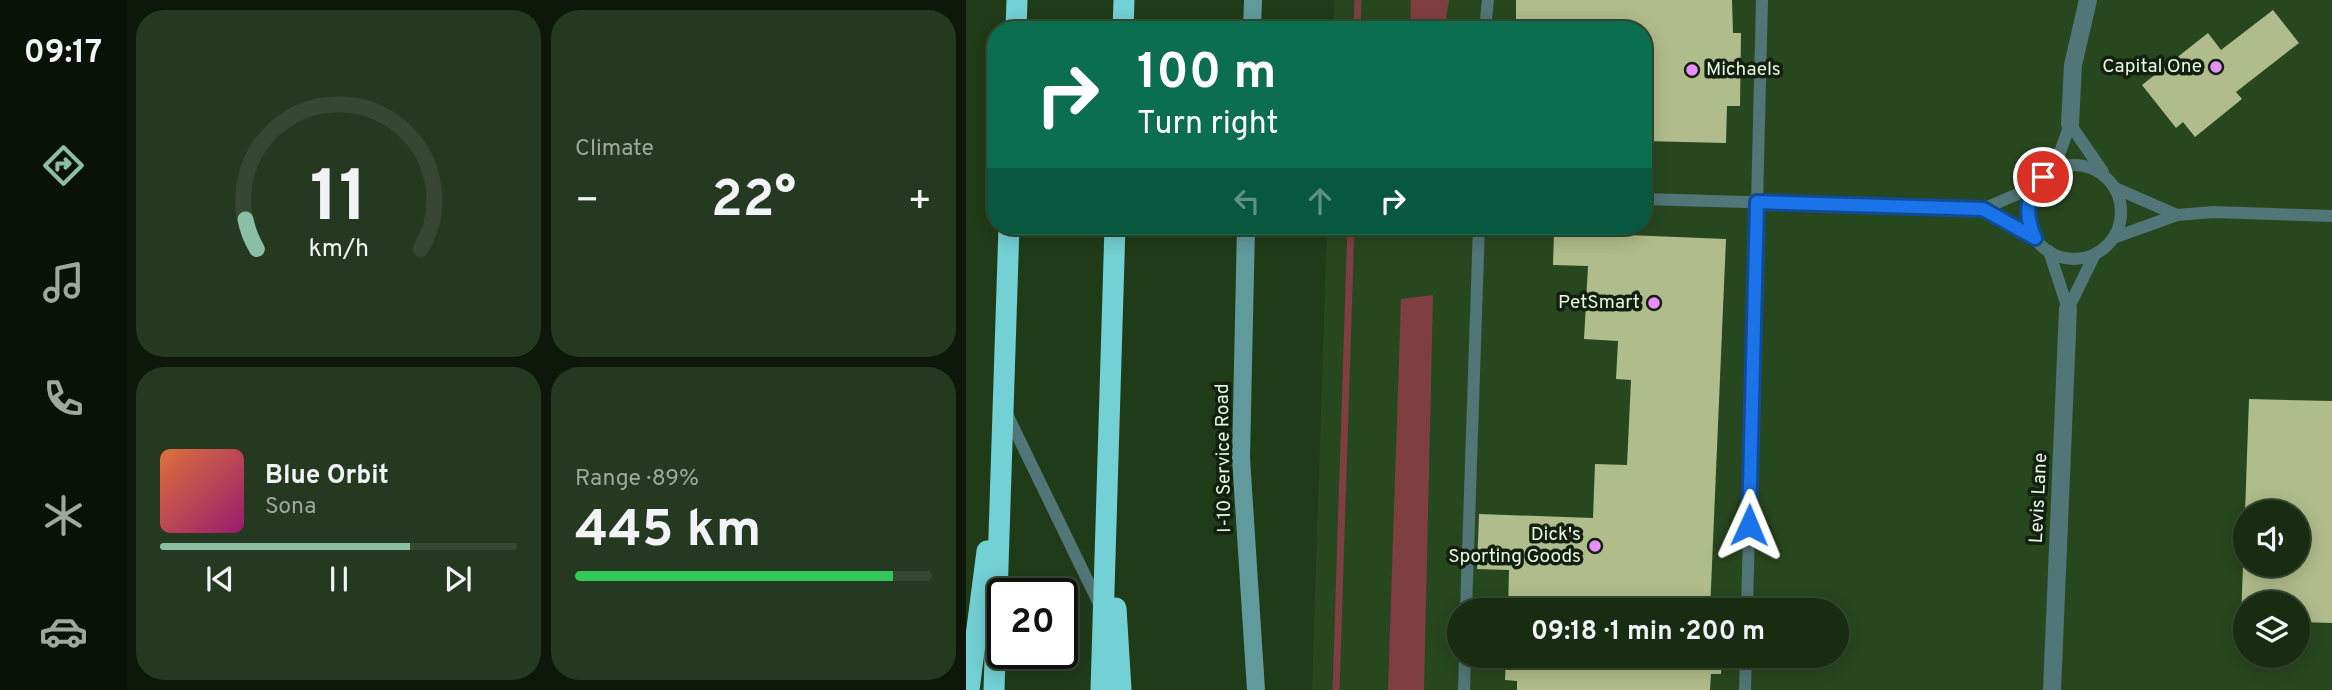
<!DOCTYPE html>
<html lang="en">
<head>
<meta charset="utf-8">
<style>
  body { margin:0; font-family:Overpass,sans-serif; background:#253820; color:#f1f3f6; height:100vh; display:flex; flex-direction:column; font-size:26px; white-space:nowrap }
  * { box-sizing:border-box; margin:0 }
  p { font-size:23px; color:#9fa79f }
  .icon { flex:none; width:38px; height:38px; fill:none; stroke:currentColor; stroke-width:2; stroke-linecap:round; stroke-linejoin:round }
  .map { position:relative; flex:1; overflow:hidden }
  .drawer { display:flex; flex-direction:column; gap:10px; padding:10px; background:#0d180a; width:840px }
  .drawer>* { flex:none }
  .banner { position:absolute; left:21px; top:21px; width:665px; height:214px; border-radius:28px; box-shadow:0 4px 18px #0003,0 0 0 2px #364832; background:#0b6e4f; color:#fff; overflow:hidden }
  .buttons { position:absolute; left:1267px; top:500px; display:grid; gap:14px }
  .buttons a { display:grid; place-items:center; width:77px; height:77px; border-radius:50%; background:#182c12; box-shadow:0 4px 18px #0003,0 0 0 2px #364832; font-size:35px }
  .speed { position:absolute; left:21px; top:578px; display:flex; gap:14px; font-size:35px; font-weight:700; text-align:center }
  .speed>* { display:grid; place-content:center; width:91px; height:91px; border-radius:50%; background:#182c12; box-shadow:0 4px 18px #0003,0 0 0 2px #364832; line-height:1 }
  .speed .limit { border:4px solid #111; border-radius:10px; background:#fff; color:#111 }
  .pin { position:absolute; display:grid; place-items:center; width:60px; height:60px; color:#fff; margin:-30px; border:4px solid #fff; border-radius:50%; box-shadow:0 2px 7px #0007 }
  .me { position:absolute; width:77px; margin:-38px; rotate:1deg; stroke-linejoin:round; filter:drop-shadow(0 0 5px #0008) }
  .turn { display:flex; align-items:center; gap:24px; height:147px; padding:0 35px; font-size:32px }
  .turn .icon { width:91px; height:91px; stroke-width:2.5 }
  .turn b { display:block; font-size:49px; line-height:60px }
  .lanes { display:flex; align-items:center; height:66px; padding:0 35px; background:#0003; justify-content:center; gap:35px; direction:ltr }
  .lanes .off { opacity:.35 }
  .big { font-size:52px; font-weight:700; line-height:1.1 }
  .drawer .card { flex:1; display:flex; flex-direction:column; justify-content:center; gap:10px; min-width:0; padding:0 24px; border-radius:28px; background:#253820 }
  .drawer .dial { align-items:center; gap:0 }
  .dial svg { height:182px; overflow:visible; fill:none; stroke:#364832; stroke-width:7; stroke-linecap:round; text-anchor:middle }
  .dial text { fill:#f1f3f6; stroke:none }
  .song { display:flex; align-items:center; gap:21px }
  .cover { width:84px; height:84px; border-radius:10px; background:linear-gradient(135deg,hsl(20 70% 55%),hsl(320 70% 35%)) }
  .played { height:7px; border-radius:4px; background:linear-gradient(90deg,#8abfa5 70%,#364832 70%) }
  .keys { display:flex; justify-content:space-around; direction:ltr }
  .heat { display:flex; justify-content:space-between; align-items:center; font-size:38px; direction:ltr }
  .charge { height:10px; border-radius:5px; background:linear-gradient(90deg,#34c759 89%,#364832 0) }
  .drawer .tiles { flex:1; display:grid; gap:10px; grid-template-columns:repeat(2,1fr) }
  .trip { position:absolute; left:481px; top:598px; width:402px; height:70px; border-radius:35px; background:#182c12; box-shadow:0 4px 18px #0003,0 0 0 2px #364832; font-weight:700; line-height:70px; text-align:center }
  main { display:flex; flex:1; min-height:0 }
  .menu { display:flex; flex-direction:column; width:126px; justify-content:space-around; align-items:center; background:#0a1207; color:#9fa79f }
  .menu .icon { width:49px; height:49px }
  .menu .active { color:#8abfa5 }
  .menu b { font-size:32px; color:#f1f3f6 }
  .map>svg:first-child { display:block }
</style>
</head>
<body>
<main>
<nav class="menu">
<b>09:17</b>
<svg class="icon active" aria-label="directions" viewBox="0 0 24 24"><path d="M12 3l9 9-9 9-9-9zM9 14v-3h6M13 9l2 2-2 2"/></svg>
<svg class="icon" aria-label="music" viewBox="0 0 24 24"><path d="M9 18V5l10-2v13"/><circle cx="6" cy="18" r="3"/><circle cx="16" cy="16" r="3"/></svg>
<svg class="icon" aria-label="phone" viewBox="0 0 24 24"><path d="M5 4h4l2 5-3 2q2 4 5 5l2-3 5 2v4C11 20 4 13 5 4z"/></svg>
<svg class="icon" aria-label="climate" viewBox="0 0 24 24"><path d="M12 3v18M4 7l16 10M4 17L20 7"/></svg>
<svg class="icon" aria-label="car" viewBox="0 0 24 24"><path d="M5 17H2v-5l4-1 3-4h7l3 4 3 1v5h-3M9 17h6M6 11h13"/><circle cx="7" cy="17" r="2"/><circle cx="17" cy="17" r="2"/></svg>
</nav>
<section class="drawer">
<div class="tiles">
<div class="card dial"><svg viewBox="0 0 100 80">
<path d="M14 69A42 42 0 1 1 86 69"/>
<path d="M14 69A42 42 0 0 1 9 56" stroke="#8abfa5"/>
<text x="50" y="56" font-size="32" font-weight="700">11</text>
<text x="50" y="72" font-size="11">km/h</text>
</svg></div>
<div class="card"><p>Climate</p>
<div class="heat"><a>−</a><b class="big">22°</b><a>+</a></div>
</div>
<div class="card">
<div class="song"><i class="cover"></i><div><b>Blue Orbit</b><p>Sona</p></div></div>
<div class="played"></div>
<div class="keys"><svg class="icon" aria-label="previous" viewBox="0 0 24 24"><path d="M18 5L8 12l10 7zM5 5v14"/></svg><svg class="icon" aria-label="pause" viewBox="0 0 24 24"><path d="M8 5v14M16 5v14"/></svg><svg class="icon" aria-label="next" viewBox="0 0 24 24"><path d="M6 5l10 7-10 7zM19 5v14"/></svg></div>
</div>
<div class="card"><p>Range · 89%</p><b class="big">445 km</b><div class="charge"></div></div>
</div>
</section>
<div class="map">
<svg width="1366" height="690" viewBox="0 0 1366 690">
  <rect width="100%" height="100%" fill="#203b18"/>
  <path fill="#27471e" fill-rule="evenodd" d="M368,0H1366V690H346L361,226H677V30H367ZM1279,513H1332V565H1279ZM1279,604H1332V656H1279ZM494,611H872V656H494Z"/>
  <g fill="#7f3f41">
    <path d="M445,0H483L478,30H444Z"/>
    <path d="M467,295L458,690H422L435,299Z"/>
  </g>
  <g fill="none" stroke-linecap="round" stroke-linejoin="round">
    <g stroke="#7f3f41" stroke-width="7">
      <path d="M391,30L392,0"/>
      <path d="M370,690L385,226"/>
    </g>
  </g>
  <g fill="#b0bc8b">
    <path d="M550,0H766L767,33H775L774,106H761L760,143L677,141V30H583L584,19H550Z"/>
    <path d="M1307,10L1333,43L1270,92L1276,99L1229,137L1217,122L1210,128L1176,85L1242,33L1255,50Z"/>
    <path d="M588,232L760,239L744,611H542L543,570L511,569L513,514L627,518L629,464L661,465L665,380L650,379L652,341L618,339L622,266L587,265Z"/>
    <path d="M1283,399L1366,401V623L1332,622V604H1279V620H1275L1277,565H1332V513H1279Z"/>
    <path d="M540,656H756L755,674H745L744,690H551V681L539,680Z"/>
  </g>
  <g fill="none" stroke-linecap="round" stroke-linejoin="round">
    <g stroke="#527577" stroke-width="12">
      <path d="M519,30L522,0"/>
      <path d="M1104,124L1137,172"/>
      <circle cx="1108" cy="212" r="47"/>
      <path d="M1088,169L1104,124"/>
      <path d="M1149,188L1211,215"/>
      <path d="M677,199L1017,209L1068,187"/>
      <path d="M1017,209L1068,237"/>
      <path d="M1147,238L1211,215L1247,212L1366,216"/>
      <path d="M1083,251L1102,309"/>
      <path d="M1102,309L1129,254"/>
      <path d="M40,412L134,606"/>
      <path d="M500,611L513,226"/>
      <path d="M781,611L796,0"/>
      <path d="M498,690L499,656"/>
      <path d="M779,690L780,656"/>
    </g>
    <g stroke="#527577" stroke-width="18">
      <path d="M1104,124L1107,65L1122,0"/>
      <path d="M1086,690L1102,309"/>
    </g>
    <g stroke="#609a9c" stroke-width="18">
      <path d="M286,30L287,0"/>
      <path d="M280,226L275,458L290,690"/>
    </g>
    <g stroke="#73d0d4" stroke-width="21">
      <path d="M50,30L51,0"/>
      <path d="M157,30L158,0"/>
      <path d="M150,608L155,690"/>
      <path d="M3,690L21,551"/>
      <path d="M28,690L43,226"/>
      <path d="M135,690L149,226"/>
    </g>
  </g>
  <g fill="none" stroke-linecap="round" stroke-linejoin="round">
    <defs>
      <path id="route" d="M783,525L791,202L1017,209L1069,238C1058,214 1060,196 1077,177"/>
    </defs>
    <use href="#route" stroke="#114b97" stroke-width="18"/>
    <use href="#route" stroke="#1a73e8" stroke-width="12"/>
  </g>
  <g fill="#e88eff" stroke="#131f0f" stroke-width="2.5">
    <circle cx="1250" cy="67" r="7"/>
    <circle cx="726" cy="70" r="7"/>
    <circle cx="688" cy="303" r="7"/>
    <circle cx="629" cy="546" r="7"/>
  </g>
  <g text-anchor="middle" dominant-baseline="central" stroke-width="7" stroke-linejoin="round" paint-order="stroke">
    <g font-size="19" fill="#e7f8e2" stroke="#131f0f" text-anchor="end">
      <text x="1236" y="67">Capital One</text>
      <text x="740" y="70" text-anchor="start">Michaels</text>
      <text x="674" y="303">PetSmart</text>
      <text x="615" y="535">Dick's<tspan x="615" dy="22">Sporting Goods</tspan></text>
    </g>
    <g font-size="19" fill="#e7f8e2" stroke="#131f0f">
      <text transform="translate(258 458) rotate(-91)">I-10 Service Road</text>
      <text transform="translate(1073 498) rotate(-87)">Levis Lane</text>
    </g>
  </g>
</svg>
<div class="buttons">
<a><svg class="icon" aria-label="sound" viewBox="0 0 24 24"><path d="M4 9h4l5-4v14l-5-4H4zM17 9q2 3 0 6"/></svg></a>
<a><svg class="icon" aria-label="layers" viewBox="0 0 24 24"><path d="M12 4l9 5-9 5-9-5zM3 14l9 5 9-5"/></svg></a>
</div>
<div class="speed"><div class="limit">20</div></div>
<div class="pin" style="left:1077px;top:177px;background:#d93025"><svg class="icon" aria-label="arrive" viewBox="0 0 24 24"><path d="M6 21V4h12l-3 4 3 4H6"/></svg></div>
<svg class="me" style="left:783px;top:525px" viewBox="-20 -20 40 40"><path d="M0-17L14 15 0 8-14 15z" fill="#1a73e8" stroke="#fff" stroke-width="4"/></svg>
<div class="trip">09:18 · 1 min · 200 m</div>
<div class="banner">
<div class="turn"><svg class="icon" aria-label="right" viewBox="0 0 24 24"><path d="M7 20v-9h11M14 6l5 5-5 5"/></svg><div><b>100 m</b>Turn right</div></div>
<div class="lanes"><svg class="icon off" aria-label="left" viewBox="0 0 24 24"><path d="M17 20v-9H6M10 6l-5 5 5 5"/></svg><svg class="icon off" aria-label="ahead" viewBox="0 0 24 24"><path d="M12 20V5M6 11l6-6 6 6"/></svg><svg class="icon" aria-label="right" viewBox="0 0 24 24"><path d="M7 20v-9h11M14 6l5 5-5 5"/></svg></div>
</div>
</div>
</main>
</body>
</html>
